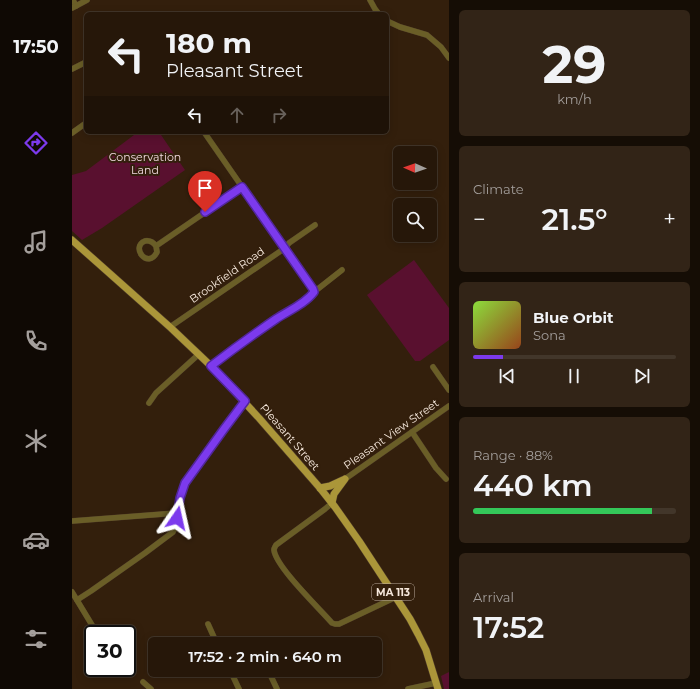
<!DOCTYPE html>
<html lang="en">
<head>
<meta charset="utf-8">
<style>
  body { margin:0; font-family:Montserrat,sans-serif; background:#322417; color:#f1f3f6; height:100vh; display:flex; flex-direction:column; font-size:15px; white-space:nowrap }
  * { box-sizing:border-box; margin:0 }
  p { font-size:13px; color:#a49f9c }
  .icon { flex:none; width:22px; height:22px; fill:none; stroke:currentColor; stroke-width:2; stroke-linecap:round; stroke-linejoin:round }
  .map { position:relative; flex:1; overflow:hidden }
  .details { display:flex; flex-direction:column; gap:10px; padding:10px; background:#150d05; width:251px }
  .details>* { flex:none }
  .top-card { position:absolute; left:12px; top:12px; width:305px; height:122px; border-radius:6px; box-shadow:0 2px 10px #0003,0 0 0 1px #42362a; background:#261709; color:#f1f3f6; overflow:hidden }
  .needle { width:26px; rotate:272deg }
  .controls { position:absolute; left:321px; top:146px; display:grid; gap:8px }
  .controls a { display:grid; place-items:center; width:44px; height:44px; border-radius:6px; background:#261709; box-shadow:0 2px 10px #0003,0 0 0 1px #42362a; font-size:20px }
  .speed { position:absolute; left:12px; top:625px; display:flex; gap:8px; font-size:20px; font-weight:700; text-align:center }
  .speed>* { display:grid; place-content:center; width:52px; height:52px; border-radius:50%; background:#261709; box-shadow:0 2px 10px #0003,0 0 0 1px #42362a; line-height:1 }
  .speed .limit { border:2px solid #111; border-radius:6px; background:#fff; color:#111 }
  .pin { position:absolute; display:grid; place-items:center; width:34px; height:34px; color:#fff; margin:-41px -17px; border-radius:50% 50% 50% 0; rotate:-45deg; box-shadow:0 0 4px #0007 }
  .pin .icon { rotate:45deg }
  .me { position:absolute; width:44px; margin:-22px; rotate:11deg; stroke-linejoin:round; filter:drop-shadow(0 0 3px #0008) }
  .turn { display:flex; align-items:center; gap:14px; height:84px; padding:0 16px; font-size:18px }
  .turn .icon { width:52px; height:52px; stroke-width:2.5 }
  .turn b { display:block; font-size:28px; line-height:34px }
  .lanes { display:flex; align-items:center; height:38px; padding:0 16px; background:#0003; justify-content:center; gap:20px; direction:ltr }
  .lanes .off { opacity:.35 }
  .big { font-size:30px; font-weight:600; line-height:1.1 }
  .details .widget { flex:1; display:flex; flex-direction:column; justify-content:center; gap:6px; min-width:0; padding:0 14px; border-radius:6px; background:#322417 }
  .details .dial { align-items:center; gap:0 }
  .dial b { font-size:52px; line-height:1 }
  .song { display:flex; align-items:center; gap:12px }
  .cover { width:48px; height:48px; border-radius:6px; background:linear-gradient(135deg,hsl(90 70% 55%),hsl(20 70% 35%)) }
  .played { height:4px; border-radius:2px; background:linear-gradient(90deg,#7c3aed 15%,#42362a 15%) }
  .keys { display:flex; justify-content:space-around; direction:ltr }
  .heat { display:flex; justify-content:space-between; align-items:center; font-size:22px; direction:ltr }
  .charge { height:6px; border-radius:3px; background:linear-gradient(90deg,#34c759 88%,#42362a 0) }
  .trip { position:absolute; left:76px; top:637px; width:234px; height:40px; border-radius:6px; background:#261709; box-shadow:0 2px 10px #0003,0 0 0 1px #42362a; font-weight:600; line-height:40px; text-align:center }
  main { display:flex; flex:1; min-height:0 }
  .tabs { display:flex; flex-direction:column; width:72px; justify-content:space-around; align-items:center; background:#0f0904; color:#a49f9c }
  .tabs .icon { width:28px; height:28px }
  .tabs .selected { color:#7c3aed }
  .tabs b { font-size:18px; color:#f1f3f6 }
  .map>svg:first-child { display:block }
</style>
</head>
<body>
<main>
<nav class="tabs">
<b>17:50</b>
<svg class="icon selected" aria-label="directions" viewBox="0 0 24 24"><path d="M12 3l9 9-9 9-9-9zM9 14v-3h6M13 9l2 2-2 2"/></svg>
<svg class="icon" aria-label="music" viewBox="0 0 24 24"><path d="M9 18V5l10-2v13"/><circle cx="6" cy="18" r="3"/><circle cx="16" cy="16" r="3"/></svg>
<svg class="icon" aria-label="phone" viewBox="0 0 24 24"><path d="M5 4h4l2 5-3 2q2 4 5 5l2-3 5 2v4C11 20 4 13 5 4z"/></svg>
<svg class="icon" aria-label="climate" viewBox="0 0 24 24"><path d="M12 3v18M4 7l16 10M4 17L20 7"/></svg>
<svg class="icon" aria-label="car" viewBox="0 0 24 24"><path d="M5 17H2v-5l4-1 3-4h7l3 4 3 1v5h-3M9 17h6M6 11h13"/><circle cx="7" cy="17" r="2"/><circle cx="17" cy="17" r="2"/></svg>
<svg class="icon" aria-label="filters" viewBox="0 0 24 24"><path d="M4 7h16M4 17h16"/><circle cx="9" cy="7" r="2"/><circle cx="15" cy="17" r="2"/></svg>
</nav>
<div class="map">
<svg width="377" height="689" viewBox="0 0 377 689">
  <rect width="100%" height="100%" fill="#331f0c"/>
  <g fill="#59102f">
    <path d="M66,132H87L113,170L30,228L10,240L0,231V175L14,171Z"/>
    <path d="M342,260L377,308V340L348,361H343L295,295Z"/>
    <path d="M377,672V689H372L369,676Z"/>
  </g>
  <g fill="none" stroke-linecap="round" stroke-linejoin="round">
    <defs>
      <g id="minor">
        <path d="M1,0L4,6"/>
        <path d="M298,0L303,9L307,14"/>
        <path d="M0,8L15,0"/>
        <path d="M315,21L328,27L355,35L369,47L377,58"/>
        <path d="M0,69L14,62"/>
        <path d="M132,132L241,289L242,292"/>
        <path d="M0,133L14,123"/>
        <path d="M84,246L85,252C76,270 58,247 73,241C78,240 81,242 84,246L170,187"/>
        <path d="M98,327L213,248L217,243L243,225"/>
        <path d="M139,366C160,350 182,334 204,319C216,311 233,304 242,292L270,270"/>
        <path d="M361,367L377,390"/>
        <path d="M77,403L84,393L127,354"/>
        <path d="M340,432L364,468L374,479"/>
        <path d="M273,479L377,406"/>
        <path d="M260,503L253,509L204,545C203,547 202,548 202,550C204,567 247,608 260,623L263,624H267L324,597"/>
        <path d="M0,521L105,513"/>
        <path d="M0,592L20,625"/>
        <path d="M5,600L19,591L73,553L101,532L103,527L106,508L113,483L173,401"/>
        <path d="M136,624L145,644"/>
        <path d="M158,670L167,689"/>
        <path d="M196,670L205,689"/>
        <path d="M71,682L79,689"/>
        <path d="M336,689L364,683"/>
      </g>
      <g id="major">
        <path d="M0,240L99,328L139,366L187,418L248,488L263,507L287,541L338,619L346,634L354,650L366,689"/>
        <path d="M248,488L258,486L271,480"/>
        <path d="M260,503L262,494L273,479"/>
      </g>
    </defs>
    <use href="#minor" stroke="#4e3b29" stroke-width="6"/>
    <use href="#major" stroke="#4e3b29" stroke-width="8"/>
    <use href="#minor" stroke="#6a5e27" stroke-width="5.5"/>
    <use href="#major" stroke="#ab9639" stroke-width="7"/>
  </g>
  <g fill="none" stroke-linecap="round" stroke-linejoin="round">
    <defs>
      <path id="route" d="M105,518L108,498L113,483L152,429L173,401L139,366C160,350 182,334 204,319C216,311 233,304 242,292L241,289L170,187L133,212"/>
    </defs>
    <use href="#route" stroke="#51269a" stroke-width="10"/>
    <use href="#route" stroke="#7c3aed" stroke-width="7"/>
  </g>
  <g text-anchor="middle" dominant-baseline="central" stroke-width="4" stroke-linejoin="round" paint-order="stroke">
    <rect fill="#331f0c" stroke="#bcac9e" stroke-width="1" x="300" y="584" width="42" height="16" rx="3"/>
    <g font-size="10" font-weight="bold" fill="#f6e8dc">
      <text x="321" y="592">MA 113</text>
    </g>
    <g font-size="11" fill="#f1d9e0" stroke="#331f0c">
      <text x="73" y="157">Conservation<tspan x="73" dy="13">Land</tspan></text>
    </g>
    <g font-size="11" fill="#f6e8dc" stroke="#331f0c">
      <text transform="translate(155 275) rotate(-35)">Brookfield Road</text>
      <text transform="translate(319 434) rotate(-35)">Pleasant View Street</text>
      <text transform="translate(218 437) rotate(49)">Pleasant Street</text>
    </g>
  </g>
</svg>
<div class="controls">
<a><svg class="needle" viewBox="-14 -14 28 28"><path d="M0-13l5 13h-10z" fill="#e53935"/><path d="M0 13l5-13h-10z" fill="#a49f9c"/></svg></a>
<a><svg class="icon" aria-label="search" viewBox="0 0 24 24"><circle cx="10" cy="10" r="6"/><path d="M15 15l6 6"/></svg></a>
</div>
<div class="speed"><div class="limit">30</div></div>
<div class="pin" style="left:133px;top:212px;background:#d93025"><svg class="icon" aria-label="arrive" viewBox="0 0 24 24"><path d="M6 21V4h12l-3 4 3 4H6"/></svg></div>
<svg class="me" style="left:105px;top:518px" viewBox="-20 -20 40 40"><path d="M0-17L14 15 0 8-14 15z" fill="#7c3aed" stroke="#fff" stroke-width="4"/></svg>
<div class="trip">17:52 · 2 min · 640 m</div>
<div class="top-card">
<div class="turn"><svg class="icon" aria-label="left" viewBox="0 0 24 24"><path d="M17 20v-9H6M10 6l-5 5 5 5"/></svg><div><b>180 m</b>Pleasant Street</div></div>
<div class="lanes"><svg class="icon" aria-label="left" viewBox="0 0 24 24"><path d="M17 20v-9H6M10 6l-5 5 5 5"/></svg><svg class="icon off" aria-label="ahead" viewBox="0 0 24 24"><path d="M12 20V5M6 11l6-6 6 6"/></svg><svg class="icon off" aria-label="right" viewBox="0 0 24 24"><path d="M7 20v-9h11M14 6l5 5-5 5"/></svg></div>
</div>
</div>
<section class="details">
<div class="widget dial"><b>29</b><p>km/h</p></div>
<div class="widget"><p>Climate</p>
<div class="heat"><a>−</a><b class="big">21.5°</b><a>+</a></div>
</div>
<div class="widget">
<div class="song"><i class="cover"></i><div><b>Blue Orbit</b><p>Sona</p></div></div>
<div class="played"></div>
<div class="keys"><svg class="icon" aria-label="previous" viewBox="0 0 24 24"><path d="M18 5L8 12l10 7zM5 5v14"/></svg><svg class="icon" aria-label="pause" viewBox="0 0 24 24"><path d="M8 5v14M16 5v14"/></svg><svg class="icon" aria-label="next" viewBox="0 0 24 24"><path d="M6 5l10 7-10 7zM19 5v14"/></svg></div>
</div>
<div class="widget"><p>Range · 88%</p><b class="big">440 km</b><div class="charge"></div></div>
<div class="widget"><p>Arrival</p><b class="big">17:52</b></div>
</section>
</main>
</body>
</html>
